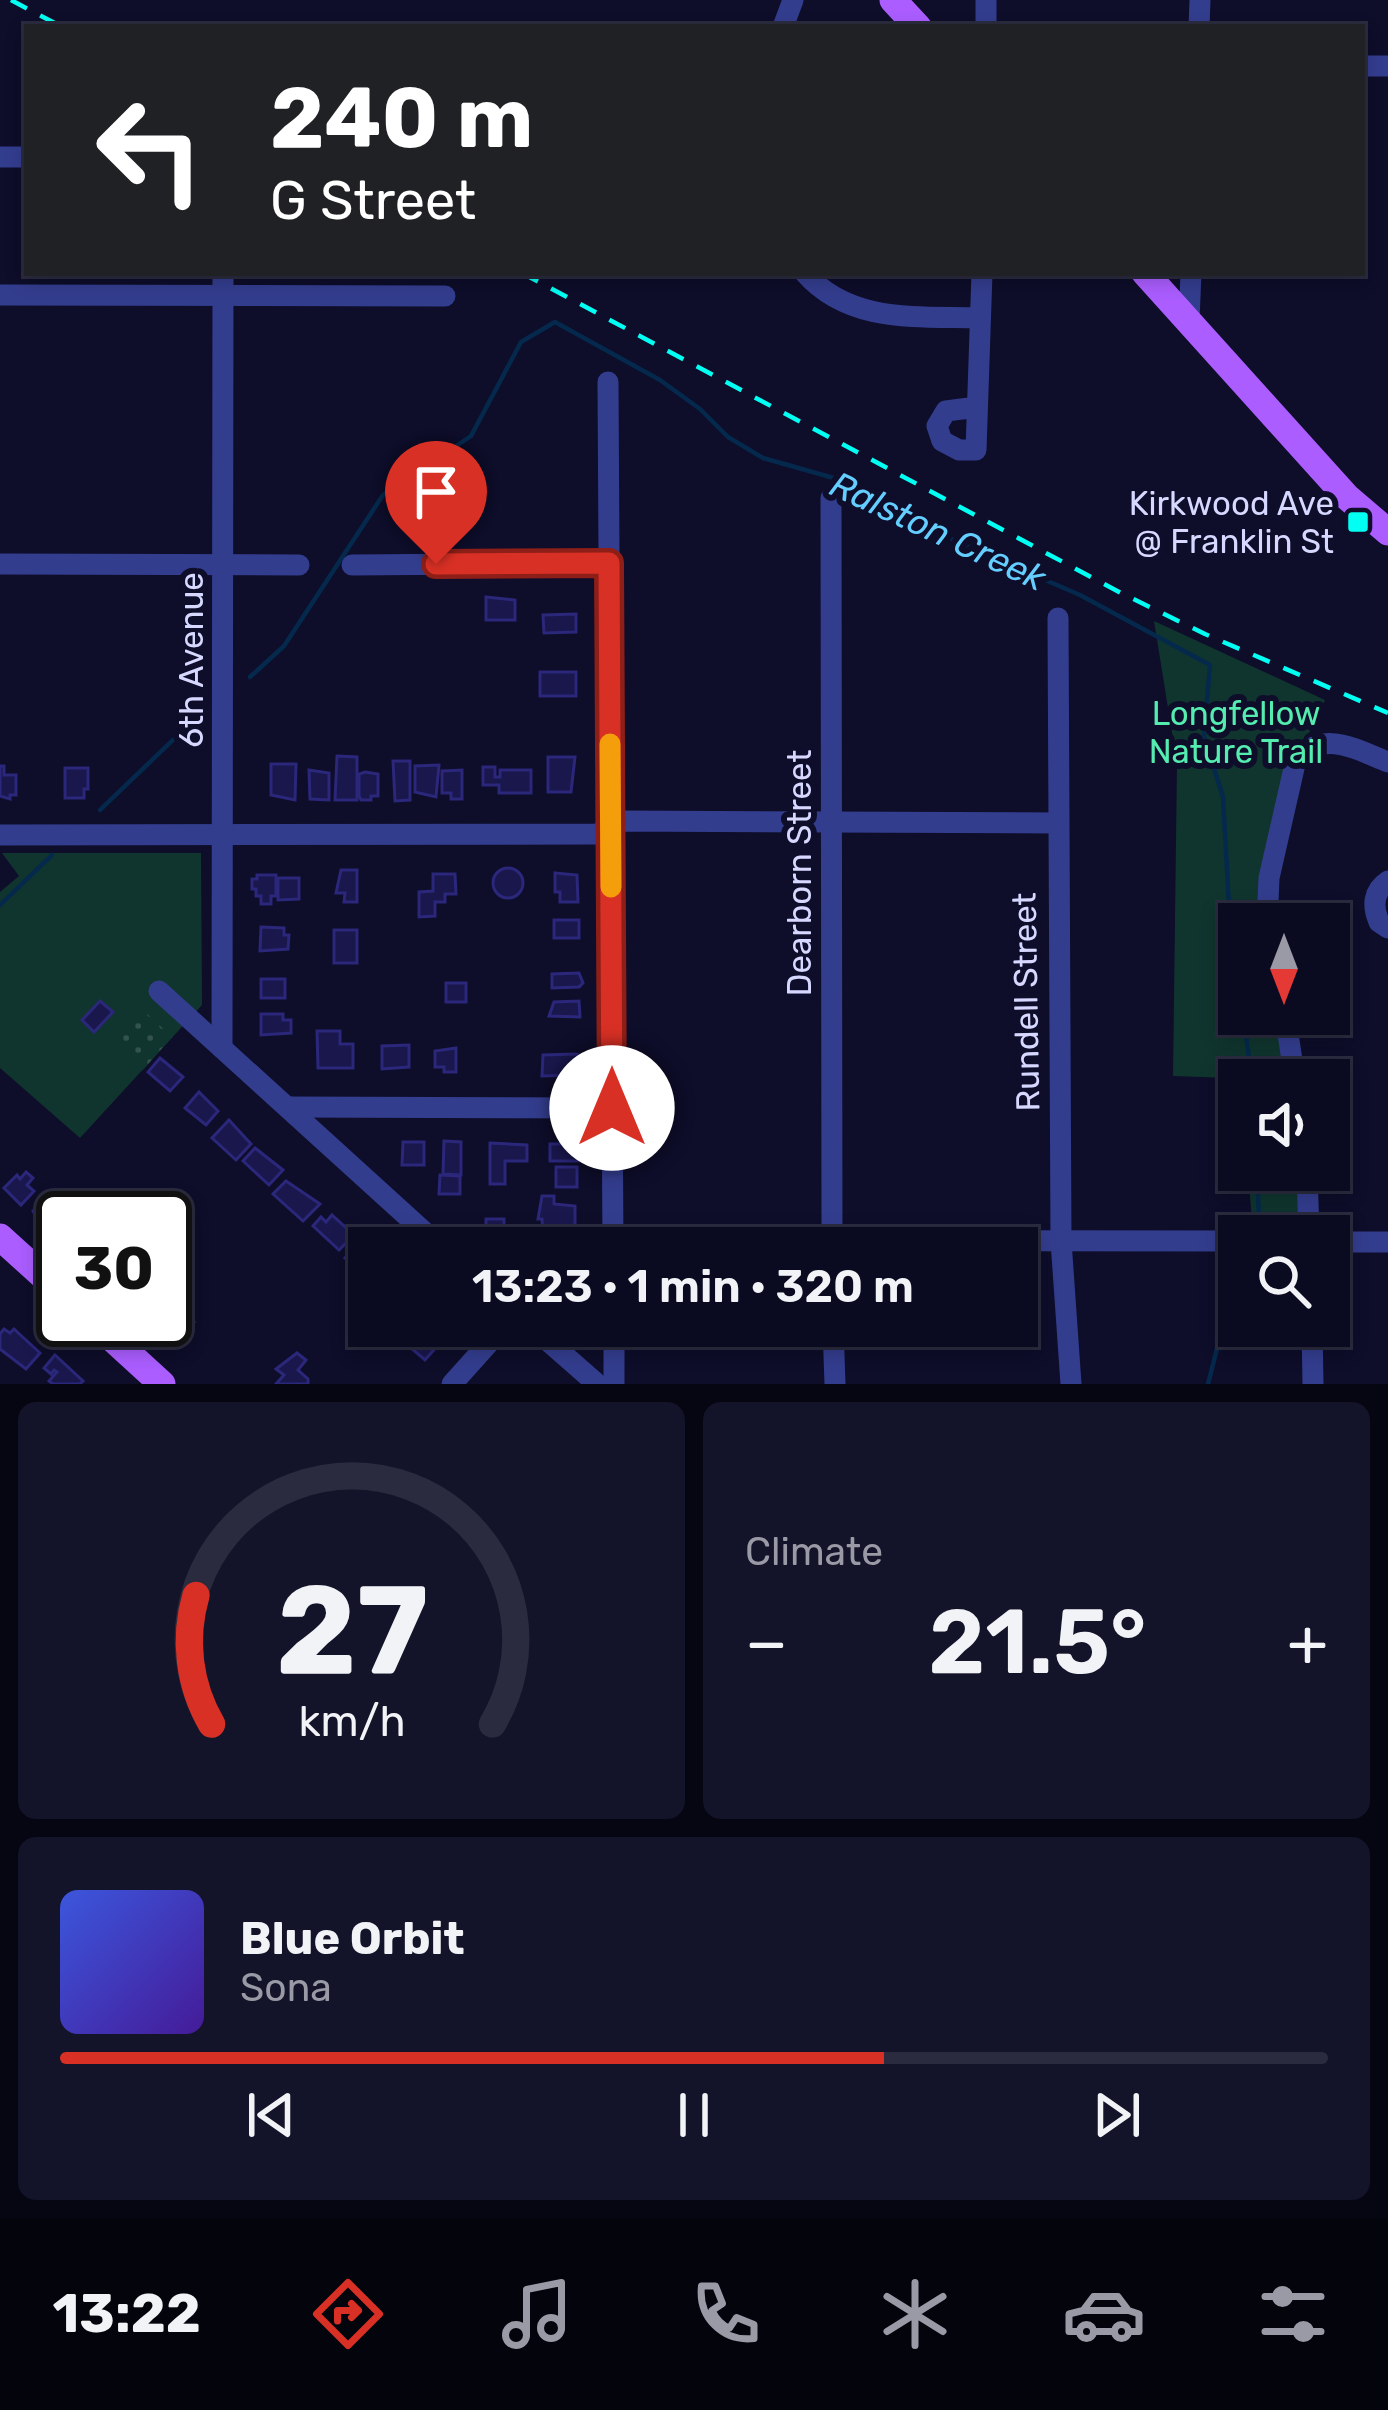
<!DOCTYPE html>
<html lang="en">
<head>
<meta charset="utf-8">
<style>
  body { margin:0; font-family:Rubik,sans-serif; background:#131329; color:#f1f3f6; height:100vh; display:flex; flex-direction:column; font-size:45px; white-space:nowrap }
  * { box-sizing:border-box; margin:0 }
  p { font-size:39px; color:#999aa5 }
  .icon { flex:none; width:66px; height:66px; fill:none; stroke:currentColor; stroke-width:2; stroke-linecap:round; stroke-linejoin:round }
  .map { position:relative; height:1384px; overflow:hidden }
  .panel { display:flex; flex-direction:column; gap:18px; padding:18px; background:#060612; flex:1 }
  .panel>* { flex:none }
  .top-card { position:absolute; left:24px; top:24px; width:1341px; height:252px; border-radius:0px; box-shadow:0 6px 18px #0003,0 0 0 3px #2a2b3e; background:#202124; color:#fff; overflow:hidden }
  .needle { width:78px; rotate:180deg }
  .fabs { position:absolute; left:1218px; top:903px; display:grid; gap:24px }
  .fabs a { display:grid; place-items:center; width:132px; height:132px; border-radius:0px; background:#0a0a20; box-shadow:0 6px 18px #0003,0 0 0 3px #2a2b3e; font-size:60px }
  .speed { position:absolute; left:36px; top:1191px; display:flex; gap:24px; font-size:60px; font-weight:700; text-align:center }
  .speed>* { display:grid; place-content:center; width:156px; height:156px; border-radius:50%; background:#0a0a20; box-shadow:0 6px 18px #0003,0 0 0 3px #2a2b3e; line-height:1 }
  .speed .limit { border:6px solid #111; border-radius:18px; background:#fff; color:#111 }
  .pin { position:absolute; display:grid; place-items:center; width:102px; height:102px; color:#fff; margin:-123px -51px; border-radius:50% 50% 50% 0; rotate:-45deg; box-shadow:0 0 12px #0007 }
  .pin .icon { rotate:45deg }
  .me { position:absolute; width:132px; margin:-66px; rotate:0deg; stroke-linejoin:round; filter:drop-shadow(0 0 9px #0008) }
  .turn { display:flex; align-items:center; gap:42px; height:252px; padding:0 48px; font-size:54px }
  .turn .icon { width:156px; height:156px; stroke-width:2.5 }
  .turn b { display:block; font-size:84px; line-height:102px }
  .big { font-size:90px; font-weight:600; line-height:1.1 }
  .panel .tile { flex:1; display:flex; flex-direction:column; justify-content:center; gap:18px; min-width:0; padding:0 42px; border-radius:18px; background:#131329 }
  .panel .dial { align-items:center; gap:0 }
  .dial svg { height:312px; overflow:visible; fill:none; stroke:#2a2b3e; stroke-width:7; stroke-linecap:round; text-anchor:middle }
  .dial text { fill:#f1f3f6; stroke:none }
  .song { display:flex; align-items:center; gap:36px }
  .cover { width:144px; height:144px; border-radius:18px; background:linear-gradient(135deg,hsl(230 70% 55%),hsl(260 70% 35%)) }
  .played { height:12px; border-radius:6px; background:linear-gradient(90deg,#d93025 65%,#2a2b3e 65%) }
  .keys { display:flex; justify-content:space-around; direction:ltr }
  .heat { display:flex; justify-content:space-between; align-items:center; font-size:66px; direction:ltr }
  .panel .tiles { flex:1; display:grid; gap:18px; grid-template-columns:1fr 1fr }
  .tile:last-child { grid-column:span 2 }
  .trip { position:absolute; left:348px; top:1227px; width:690px; height:120px; border-radius:0px; background:#0a0a20; box-shadow:0 6px 18px #0003,0 0 0 3px #2a2b3e; font-weight:600; line-height:120px; text-align:center }
  .tabs { display:flex; height:192px; justify-content:space-around; align-items:center; background:#04040d; color:#999aa5 }
  .tabs .icon { width:84px; height:84px }
  .tabs .active { color:#d93025 }
  .tabs b { font-size:54px; color:#f1f3f6 }
  .map>svg:first-child { display:block }
</style>
</head>
<body>
<div class="map">
<svg width="1388" height="1384" viewBox="0 0 1388 1384">
  <defs>
    <pattern id="garden-dots" width="8" height="8" patternUnits="userSpaceOnUse" patternTransform="scale(3)"><rect width="8" height="8" fill="#10352e"/><path d="M2 2h.1M6 6h.1" fill="none" stroke="#32524d" stroke-width="1.8" stroke-linecap="round"/></pattern>
  </defs>
  <rect width="100%" height="100%" fill="#0e0d2a"/>
  <g fill="#10352e">
    <path d="M1154,621L1325,700L1313,728L1299,744L1261,924H1239V1014H1277L1287,1080L1173,1076L1177,764Z"/>
    <path d="M2,853H201L202,1005L80,1138L0,1068V892L19,876Z"/>
    <path d="M1248,1170H1298L1300,1233L1253,1234Z"/>
  </g>
  <path fill="url(#garden-dots)" d="M143,1010L172,1037L142,1071L143,1064L116,1041Z"/>
  <g fill="none" stroke-linecap="round" stroke-linejoin="round">
    <g stroke="#05294c" stroke-width="4.5">
      <path d="M250,677L284,646L383,495L471,436L521,342L555,322L660,380L700,409L728,437L763,458L848,482L957,542L1080,595L1210,665L1204,736L1223,797L1230,924L1239,987"/>
      <path d="M100,810L176,737"/>
      <path d="M0,905L52,855"/>
      <path d="M1243,1014L1252,1080"/>
      <path d="M1257,1170L1259,1218"/>
      <path d="M1208,1384L1239,1262"/>
    </g>
  </g>
  <g fill="#1a174d" stroke="#2b277b" stroke-width="3">
    <path d="M486,597L515,600V620H486Z"/>
    <path d="M576,614V632L544,633L543,615Z"/>
    <rect x="540" y="672" width="36" height="24"/>
    <path d="M337,756L357,757V800H335Z"/>
    <path d="M548,757H575L571,792H548Z"/>
    <path d="M393,761H410V800L395,801Z"/>
    <path d="M271,764H296L295,800L271,795Z"/>
    <path d="M439,765L436,797L415,792V766Z"/>
    <path d="M0,766H4V775H16V795H10V799L0,796Z"/>
    <path d="M483,767H495V777H500V770H531V793H499V785H483Z"/>
    <path d="M65,768H88V789H84V798H65Z"/>
    <path d="M309,770L329,773V800L310,799Z"/>
    <path d="M462,770V799H451V793H442V771Z"/>
    <path d="M365,772L378,774V796H371V800H361L359,796V774Z"/>
    <circle cx="508" cy="883" r="15"/>
    <path d="M341,870H357V902H344L345,893H336Z"/>
    <path d="M555,873L577,875L578,902H560V892H555Z"/>
    <path d="M433,874H455L456,894H445V902H435V916L419,917V892L433,891Z"/>
    <path d="M257,875H276V896H271V904H261V896H256V889H252V879H257Z"/>
    <path d="M278,878H299V899L278,900Z"/>
    <rect x="554" y="920" width="25" height="18"/>
    <path d="M261,927L284,928V935H289L288,949L260,951Z"/>
    <rect x="334" y="930" width="23" height="33"/>
    <path d="M579,973L583,983L579,987L552,988V974Z"/>
    <rect x="261" y="979" width="24" height="19"/>
    <rect x="446" y="983" width="20" height="19"/>
    <path d="M100,1001L113,1012L94,1032L82,1020Z"/>
    <path d="M579,1001L580,1017L549,1016L554,1002Z"/>
    <path d="M261,1014H283V1020H291V1033L261,1035Z"/>
    <path d="M317,1031H340V1044H353V1068H318Z"/>
    <path d="M409,1045V1067L382,1069V1046Z"/>
    <path d="M456,1048V1072H444V1067H435V1051Z"/>
    <path d="M576,1054L582,1056V1075L542,1076L543,1055Z"/>
    <path d="M160,1058L183,1077L170,1091L148,1072Z"/>
    <path d="M199,1092L218,1111L206,1125L185,1108Z"/>
    <path d="M229,1120L251,1144L236,1160L212,1138Z"/>
    <path d="M444,1141L461,1142V1175L443,1174Z"/>
    <path d="M403,1142H424V1165H402Z"/>
    <path d="M490,1143L527,1145V1161H505V1184H490Z"/>
    <rect x="550" y="1144" width="28" height="17"/>
    <path d="M255,1148L283,1170L269,1185L243,1161Z"/>
    <rect x="556" y="1167" width="21" height="20"/>
    <path d="M26,1172L33,1178L27,1185L34,1191L21,1205L4,1188L17,1175L20,1179Z"/>
    <path d="M440,1175L460,1176V1194H439Z"/>
    <path d="M286,1181L320,1204L303,1221L273,1194Z"/>
    <path d="M542,1196H554V1204L575,1206V1225L554,1227V1234H543L542,1219H538Z"/>
    <path d="M46,1198L63,1215L50,1228L43,1221L40,1224L33,1211Z"/>
    <path d="M332,1215L354,1235L339,1250L313,1226L321,1217L326,1222Z"/>
    <path d="M486,1219H504V1228H515V1243L486,1242Z"/>
    <path d="M361,1240L369,1248L368,1279L345,1258Z"/>
    <path d="M178,1307L194,1322L177,1339L165,1323Z"/>
    <path d="M427,1326H455L425,1360L411,1348Z"/>
    <path d="M4,1329L10,1333L14,1329L40,1353L26,1369L0,1349V1334Z"/>
    <path d="M297,1353L306,1360L298,1370L308,1379V1384H276L284,1375L276,1369Z"/>
    <path d="M55,1355L83,1381L80,1384H53L49,1381L57,1372L54,1370L51,1374L44,1368Z"/>
  </g>
  <g fill="none" stroke-linecap="round" stroke-linejoin="round">
    <g stroke="#333d8e" stroke-width="21">
      <path d="M783,27L793,0"/>
      <path d="M986,27V0"/>
      <path d="M1199,27L1200,0"/>
      <path d="M1362,66H1388"/>
      <path d="M0,157H27"/>
      <path d="M805,273C850,324 918,316 980,318"/>
      <path d="M0,295L445,296"/>
      <path d="M1189,321L1191,273"/>
      <path d="M608,382L613,1248"/>
      <path d="M977,407L946,411L937,426L942,441L959,450H976L982,273"/>
      <path d="M831,498L832,1248"/>
      <path d="M0,564L299,565"/>
      <path d="M352,565L609,563"/>
      <path d="M1058,618L1061,1241L1071,1384"/>
      <path d="M0,835L598,834L619,821L1057,823"/>
      <path d="M1388,881C1373,891 1372,906 1379,922L1388,928"/>
      <path d="M1267,924L1269,878L1295,764C1319,727 1355,749 1388,762"/>
      <path d="M159,991L442,1248"/>
      <path d="M1285,1014L1295,1080"/>
      <path d="M222,1048L223,273"/>
      <path d="M288,1107L612,1108"/>
      <path d="M1307,1170L1309,1236"/>
      <path d="M613,1240L1239,1241"/>
      <path d="M1329,1242H1388"/>
      <path d="M531,1326L597,1384"/>
      <path d="M614,1326V1384"/>
      <path d="M833,1326L835,1384"/>
      <path d="M1312,1326L1313,1384"/>
      <path d="M452,1384L504,1326"/>
    </g>
    <g stroke="#ab5dff" stroke-width="27">
      <path d="M893,0L918,27"/>
      <path d="M1145,273L1347,497L1388,532"/>
      <path d="M0,1237L63,1294"/>
      <path d="M92,1320L162,1384"/>
    </g>
    <g stroke="#02fff3" stroke-width="4.5" stroke-dasharray="18 15" stroke-linecap="butt">
      <path d="M11,0L62,27"/>
      <path d="M522,273L1121,593L1205,634L1388,713"/>
    </g>
  </g>
  <g fill="none" stroke-linecap="round" stroke-linejoin="round">
    <defs>
      <path id="route" d="M436,564L609,563L612,1108"/>
    </defs>
    <use href="#route" stroke="#8d1f18" stroke-width="30"/>
    <use href="#route" stroke="#d93025" stroke-width="21"/>
    <path stroke="#f59e0b" stroke-width="21" d="M610,744L611,887"/>
  </g>
  <rect fill="#02fff3" stroke="#0e0d2a" stroke-width="4.5" x="1346" y="510" width="24" height="24" rx="6"/>
  <g text-anchor="middle" dominant-baseline="central" stroke-width="12" stroke-linejoin="round" paint-order="stroke">
    <g font-size="33" fill="#d6d8ff" stroke="#0e0d2a" text-anchor="end">
      <text x="1334" y="503">Kirkwood Ave<tspan x="1334" dy="38">@ Franklin St</tspan></text>
    </g>
    <g font-size="33" fill="#d6d8ff" stroke="#0e0d2a">
      <text transform="translate(191 660) rotate(-90)">6th Avenue</text>
      <text transform="translate(799 873) rotate(-90)">Dearborn Street</text>
      <text transform="translate(1026 1002) rotate(-91)">Rundell Street</text>
    </g>
    <g font-size="33" fill="#55ecb0" stroke="#0e0d2a">
      <text x="1236" y="713">Longfellow<tspan x="1236" dy="38">Nature Trail</tspan></text>
    </g>
    <g font-size="36" font-style="italic" fill="#64ceff" stroke="#0e0d2a">
      <text transform="translate(938 531) rotate(25)">Ralston Creek</text>
    </g>
  </g>
</svg>
<div class="fabs">
<a><svg class="needle" viewBox="-14 -14 28 28"><path d="M0-13l5 13h-10z" fill="#e53935"/><path d="M0 13l5-13h-10z" fill="#999aa5"/></svg></a>
<a><svg class="icon" aria-label="sound" viewBox="0 0 24 24"><path d="M4 9h4l5-4v14l-5-4H4zM17 9q2 3 0 6"/></svg></a>
<a><svg class="icon" aria-label="search" viewBox="0 0 24 24"><circle cx="10" cy="10" r="6"/><path d="M15 15l6 6"/></svg></a>
</div>
<div class="speed"><div class="limit">30</div></div>
<div class="pin" style="left:436px;top:564px;background:#d93025"><svg class="icon" aria-label="arrive" viewBox="0 0 24 24"><path d="M6 21V4h12l-3 4 3 4H6"/></svg></div>
<svg class="me" style="left:612px;top:1108px" viewBox="-20 -20 40 40"><circle r="19" fill="#fff"/><path d="M0-13L10 11 0 6-10 11z" fill="#d93025"/></svg>
<div class="trip">13:23 · 1 min · 320 m</div>
<div class="top-card">
<div class="turn"><svg class="icon" aria-label="left" viewBox="0 0 24 24"><path d="M17 20v-9H6M10 6l-5 5 5 5"/></svg><div><b>240 m</b>G Street</div></div>
</div>
</div>
<section class="panel">
<div class="tiles">
<div class="tile dial"><svg viewBox="0 0 100 80">
<path d="M14 69A42 42 0 1 1 86 69"/>
<path d="M14 69A42 42 0 0 1 10 36" stroke="#d93025"/>
<text x="50" y="56" font-size="32" font-weight="700">27</text>
<text x="50" y="72" font-size="11">km/h</text>
</svg></div>
<div class="tile"><p>Climate</p>
<div class="heat"><a>−</a><b class="big">21.5°</b><a>+</a></div>
</div>
<div class="tile">
<div class="song"><i class="cover"></i><div><b>Blue Orbit</b><p>Sona</p></div></div>
<div class="played"></div>
<div class="keys"><svg class="icon" aria-label="previous" viewBox="0 0 24 24"><path d="M18 5L8 12l10 7zM5 5v14"/></svg><svg class="icon" aria-label="pause" viewBox="0 0 24 24"><path d="M8 5v14M16 5v14"/></svg><svg class="icon" aria-label="next" viewBox="0 0 24 24"><path d="M6 5l10 7-10 7zM19 5v14"/></svg></div>
</div>
</div>
</section>
<nav class="tabs">
<b>13:22</b>
<svg class="icon active" aria-label="directions" viewBox="0 0 24 24"><path d="M12 3l9 9-9 9-9-9zM9 14v-3h6M13 9l2 2-2 2"/></svg>
<svg class="icon" aria-label="music" viewBox="0 0 24 24"><path d="M9 18V5l10-2v13"/><circle cx="6" cy="18" r="3"/><circle cx="16" cy="16" r="3"/></svg>
<svg class="icon" aria-label="phone" viewBox="0 0 24 24"><path d="M5 4h4l2 5-3 2q2 4 5 5l2-3 5 2v4C11 20 4 13 5 4z"/></svg>
<svg class="icon" aria-label="climate" viewBox="0 0 24 24"><path d="M12 3v18M4 7l16 10M4 17L20 7"/></svg>
<svg class="icon" aria-label="car" viewBox="0 0 24 24"><path d="M5 17H2v-5l4-1 3-4h7l3 4 3 1v5h-3M9 17h6M6 11h13"/><circle cx="7" cy="17" r="2"/><circle cx="17" cy="17" r="2"/></svg>
<svg class="icon" aria-label="filters" viewBox="0 0 24 24"><path d="M4 7h16M4 17h16"/><circle cx="9" cy="7" r="2"/><circle cx="15" cy="17" r="2"/></svg>
</nav>
</body>
</html>
